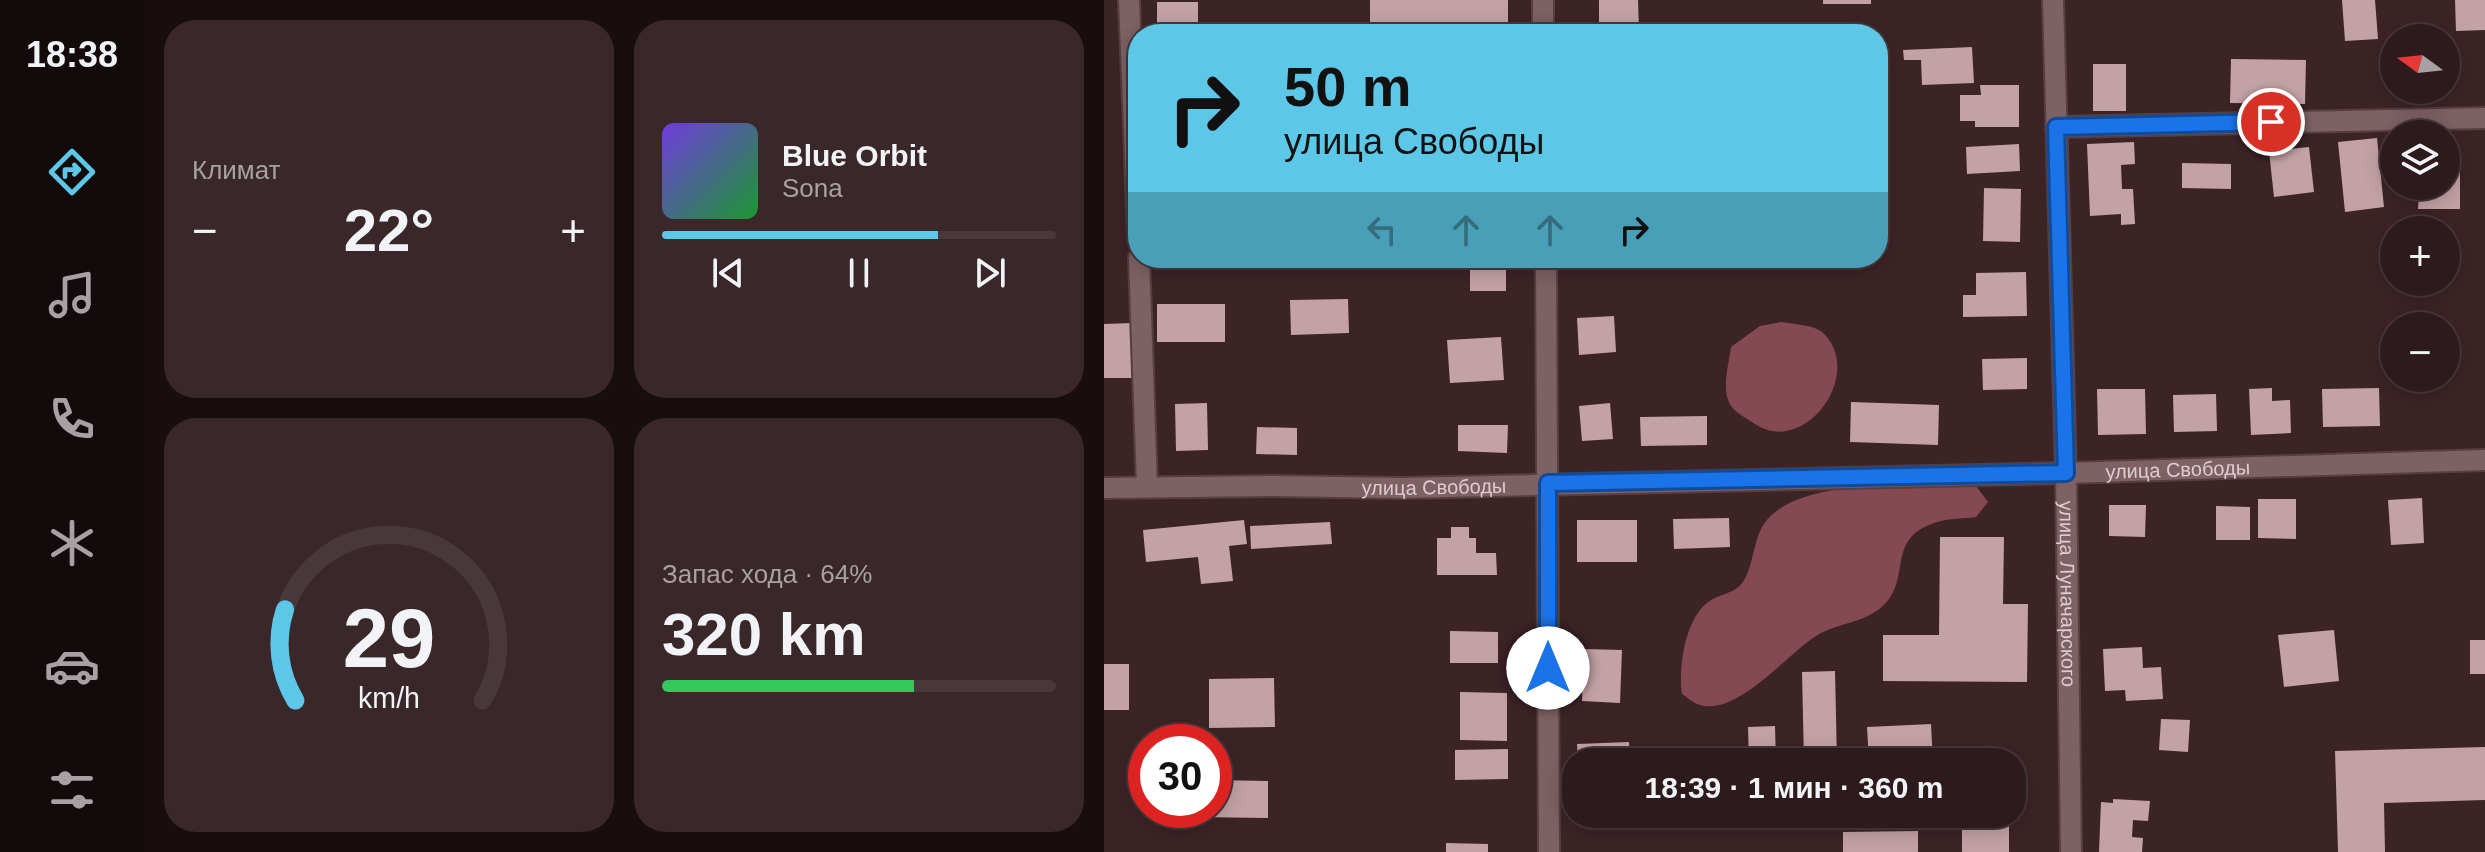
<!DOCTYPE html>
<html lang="ru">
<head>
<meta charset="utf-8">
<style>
  body { margin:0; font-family:Arial,sans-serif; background:#392729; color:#f1f3f6; height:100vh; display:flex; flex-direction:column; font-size:30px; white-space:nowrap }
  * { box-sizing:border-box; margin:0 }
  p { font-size:26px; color:#a7a1a3 }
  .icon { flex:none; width:44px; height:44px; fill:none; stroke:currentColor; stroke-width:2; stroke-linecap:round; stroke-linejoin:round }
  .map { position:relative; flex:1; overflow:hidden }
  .panel { display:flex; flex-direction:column; gap:20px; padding:20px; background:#190e0f; width:960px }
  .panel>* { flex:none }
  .banner { position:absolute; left:24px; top:24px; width:760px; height:244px; border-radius:32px; box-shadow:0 4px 20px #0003,0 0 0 2px #48383b; background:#5cc7e7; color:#111; overflow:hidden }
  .needle { width:52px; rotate:285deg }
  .fabs { position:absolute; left:1276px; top:24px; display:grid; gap:16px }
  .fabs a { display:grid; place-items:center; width:80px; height:80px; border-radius:50%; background:#2d1a1c; box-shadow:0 4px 20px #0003,0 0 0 2px #48383b; font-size:40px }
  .speed { position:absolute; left:24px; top:724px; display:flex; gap:16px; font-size:40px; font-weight:700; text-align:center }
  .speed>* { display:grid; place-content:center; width:104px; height:104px; border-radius:50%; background:#2d1a1c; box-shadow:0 4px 20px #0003,0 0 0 2px #48383b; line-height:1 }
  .speed .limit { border:12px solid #d22; background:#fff; color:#111 }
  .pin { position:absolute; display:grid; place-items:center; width:68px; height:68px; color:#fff; margin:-34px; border:4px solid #fff; border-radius:50%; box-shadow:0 2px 8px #0007 }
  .me { position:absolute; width:88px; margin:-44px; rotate:0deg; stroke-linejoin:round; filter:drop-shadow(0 0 6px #0008) }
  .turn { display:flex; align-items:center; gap:28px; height:168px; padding:0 24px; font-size:36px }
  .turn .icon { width:104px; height:104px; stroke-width:2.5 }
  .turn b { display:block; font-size:56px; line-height:68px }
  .lanes { display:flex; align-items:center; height:76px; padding:0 24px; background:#0003; justify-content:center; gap:40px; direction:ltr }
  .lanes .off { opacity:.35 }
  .big { font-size:60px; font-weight:800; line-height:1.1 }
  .panel .widget { flex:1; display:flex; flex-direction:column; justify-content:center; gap:12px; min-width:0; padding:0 28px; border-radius:32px; background:#392729 }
  .panel .dial { align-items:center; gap:0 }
  .dial svg { height:208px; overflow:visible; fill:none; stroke:#48383b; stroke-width:7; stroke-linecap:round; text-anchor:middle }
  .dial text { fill:#f1f3f6; stroke:none }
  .song { display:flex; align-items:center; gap:24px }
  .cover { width:96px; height:96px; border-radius:12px; background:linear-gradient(135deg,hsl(260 70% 55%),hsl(130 70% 35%)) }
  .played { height:8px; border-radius:4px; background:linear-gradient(90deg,#5cc7e7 70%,#48383b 70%) }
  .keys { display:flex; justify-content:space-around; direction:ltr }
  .heat { display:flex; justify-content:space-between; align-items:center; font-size:44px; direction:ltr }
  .charge { height:12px; border-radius:6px; background:linear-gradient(90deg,#34c759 64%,#48383b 0) }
  .panel .tiles { flex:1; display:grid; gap:20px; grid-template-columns:repeat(2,1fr) }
  .trip { position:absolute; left:458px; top:748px; width:464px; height:80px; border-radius:32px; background:#2d1a1c; box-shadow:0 4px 20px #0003,0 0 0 2px #48383b; font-weight:800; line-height:80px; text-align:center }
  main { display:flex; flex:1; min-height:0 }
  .menu { display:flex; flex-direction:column; width:144px; justify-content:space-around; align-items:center; background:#120a0b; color:#a7a1a3 }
  .menu .icon { width:56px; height:56px }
  .menu .current { color:#5cc7e7 }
  .menu b { font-size:36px; color:#f1f3f6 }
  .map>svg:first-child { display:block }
</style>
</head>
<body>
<main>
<nav class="menu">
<b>18:38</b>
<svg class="icon current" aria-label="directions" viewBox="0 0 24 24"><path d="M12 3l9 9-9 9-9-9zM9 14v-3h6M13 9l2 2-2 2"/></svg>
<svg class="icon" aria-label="music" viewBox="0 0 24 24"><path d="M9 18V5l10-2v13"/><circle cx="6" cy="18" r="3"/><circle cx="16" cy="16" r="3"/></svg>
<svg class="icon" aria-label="phone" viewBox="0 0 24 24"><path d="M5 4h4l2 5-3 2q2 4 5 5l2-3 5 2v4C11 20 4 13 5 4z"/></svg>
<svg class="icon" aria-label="climate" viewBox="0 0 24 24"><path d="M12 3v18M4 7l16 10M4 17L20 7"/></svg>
<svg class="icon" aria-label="car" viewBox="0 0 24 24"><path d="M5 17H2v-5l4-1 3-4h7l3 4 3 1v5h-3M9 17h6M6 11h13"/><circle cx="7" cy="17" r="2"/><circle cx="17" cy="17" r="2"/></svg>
<svg class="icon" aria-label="filters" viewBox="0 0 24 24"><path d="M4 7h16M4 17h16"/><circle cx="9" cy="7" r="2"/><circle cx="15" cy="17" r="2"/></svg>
</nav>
<section class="panel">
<div class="tiles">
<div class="widget"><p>Климат</p>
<div class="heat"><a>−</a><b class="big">22°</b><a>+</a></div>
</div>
<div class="widget">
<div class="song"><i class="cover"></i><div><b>Blue Orbit</b><p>Sona</p></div></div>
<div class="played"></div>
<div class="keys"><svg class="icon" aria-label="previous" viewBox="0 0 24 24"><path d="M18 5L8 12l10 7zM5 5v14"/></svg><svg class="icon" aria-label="pause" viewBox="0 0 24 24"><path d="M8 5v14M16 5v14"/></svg><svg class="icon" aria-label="next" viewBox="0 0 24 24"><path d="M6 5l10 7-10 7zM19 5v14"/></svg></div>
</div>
<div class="widget dial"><svg viewBox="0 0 100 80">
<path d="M14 69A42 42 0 1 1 86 69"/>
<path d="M14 69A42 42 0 0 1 10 34" stroke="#5cc7e7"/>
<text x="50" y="56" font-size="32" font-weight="700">29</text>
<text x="50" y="72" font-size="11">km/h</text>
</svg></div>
<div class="widget"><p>Запас хода · 64%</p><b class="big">320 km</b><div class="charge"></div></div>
</div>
</section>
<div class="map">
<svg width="1381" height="852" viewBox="0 0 1381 852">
  <rect width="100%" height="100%" fill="#3c2326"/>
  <g fill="#844953">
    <path d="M677,322C689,324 710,325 718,332C763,372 700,461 648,422C642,418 632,413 628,407C616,392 625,364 627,347L656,326Z"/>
    <path d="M852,484L872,486L884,502L872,517C859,519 843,518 830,523C779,540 811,583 774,610C758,622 734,624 717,633C685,650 633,720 593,704C588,702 583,697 578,694C574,668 581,620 603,603C614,594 631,594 639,582C650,565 649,540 660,524C691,478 802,486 852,484Z"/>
  </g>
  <g fill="#c3a2a6">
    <path d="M266,0H404V28L266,29Z"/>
    <path d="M495,0H534L535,30L495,31Z"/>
    <rect x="719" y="0" width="48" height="4"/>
    <path d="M1238,0H1271L1274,39L1241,41Z"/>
    <path d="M1351,0H1381V30L1352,31Z"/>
    <path d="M53,2H94V26L53,27Z"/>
    <path d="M868,47L870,83L818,85L817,60H800L799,50Z"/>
    <path d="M1127,59L1202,60L1201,104L1126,103Z"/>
    <rect x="989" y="64" width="33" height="47"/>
    <path d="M876,85H915V127H871V121H856V95H877Z"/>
    <path d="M1273,138L1280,207L1241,212L1234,142Z"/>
    <path d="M1030,142L1031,164L1017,165L1018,189H1029L1031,224L1017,225V214L986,216L983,144Z"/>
    <path d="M915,144L916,171L863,174L862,147Z"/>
    <path d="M1205,147L1210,192L1170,197L1165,151Z"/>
    <path d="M1342,150H1356V209H1314L1315,192H1299V186H1342Z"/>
    <path d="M1078,163L1127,164V189L1078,188Z"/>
    <path d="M880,188L917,189L916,242L879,241Z"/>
    <rect x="366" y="258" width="36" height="33"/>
    <path d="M922,272L923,316L859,317V295H872V273Z"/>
    <path d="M244,299L245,333L187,335L186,300Z"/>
    <rect x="53" y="304" width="68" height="38"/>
    <path d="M510,316L512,352L475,355L473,318Z"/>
    <path d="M29,323L30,378H0V324Z"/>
    <path d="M397,337L400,380L346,383L343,340Z"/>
    <path d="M923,358V389L879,390L878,359Z"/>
    <path d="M1168,388V401L1186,400L1187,433L1147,435L1145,389Z"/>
    <path d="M1275,388L1276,426L1219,427L1218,389Z"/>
    <path d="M993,389H1041L1042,434L994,435Z"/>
    <path d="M1112,394L1113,431L1070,432L1069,395Z"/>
    <path d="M747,402L835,405L834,445L746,442Z"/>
    <path d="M103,403L104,450L72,451L71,404Z"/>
    <path d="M506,403L509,439L478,441L475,406Z"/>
    <path d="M603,416V445L537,446L536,417Z"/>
    <path d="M354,425H404L403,453L354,451Z"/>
    <path d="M153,427L193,428V455L152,454Z"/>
    <path d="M1318,498L1320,543L1287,545L1284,500Z"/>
    <path d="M1154,499H1192V539L1154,538Z"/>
    <path d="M1005,505H1042L1041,537L1005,536Z"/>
    <path d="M1112,506L1146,507V540H1112Z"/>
    <path d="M625,518L626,547L570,549L569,519Z"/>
    <path d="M140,520L143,544L125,546L129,581L97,584L94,557L42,562L39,530Z"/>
    <rect x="473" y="520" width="60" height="42"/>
    <path d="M226,522L228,544L147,549L146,526Z"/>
    <path d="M347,527H365V538H372V553H392L393,575H333V538H347Z"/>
    <path d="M836,537H900L899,604H924L923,682L779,681V635H835Z"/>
    <path d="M1230,630L1235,681L1180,687L1174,635Z"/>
    <path d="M346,631L394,632V663H346Z"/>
    <rect x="1366" y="640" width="15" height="34"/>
    <path d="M1038,647L1039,668L1057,667L1059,699L1022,701L1021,690L1001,691L999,649Z"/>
    <path d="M480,649L518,650L516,703L478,701Z"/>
    <rect x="0" y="664" width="25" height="46"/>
    <path d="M731,671L733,762H700L698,672Z"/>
    <path d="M170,678L171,727L105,728V679Z"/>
    <path d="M356,692L403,693V741L356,740Z"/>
    <path d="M1057,719L1086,720L1084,752L1055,750Z"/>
    <path d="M827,724L829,762H765L763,727Z"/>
    <path d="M671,726L672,762H645L644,727Z"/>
    <path d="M525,742L526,762H474L473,744Z"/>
    <path d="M1381,747V800L1280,803L1281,852H1234L1231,751Z"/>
    <path d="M404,749V779L351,780V750Z"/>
    <rect x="564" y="753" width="46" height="9"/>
    <path d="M110,780L164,781V818L91,817V810H110Z"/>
    <path d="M1009,799L1046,801L1044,821L1029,820L1028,837L1039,838L1038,852H995L997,802L1009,803Z"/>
    <rect x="565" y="814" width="46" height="8"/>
    <rect x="646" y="814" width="27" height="5"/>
    <rect x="858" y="814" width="47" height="38"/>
    <path d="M814,831V852H739V832Z"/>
    <path d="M342,843L384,844V852H342Z"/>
  </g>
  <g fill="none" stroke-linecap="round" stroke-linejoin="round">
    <defs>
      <g id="minor">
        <path d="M25,0L34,235"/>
        <path d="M439,0V34"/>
        <path id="s1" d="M949,0L962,473L967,852"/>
        <path d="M952,127L1381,118"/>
        <path d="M35,258L43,486"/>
        <path d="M442,258L445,852"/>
        <path id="s2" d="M0,488L169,486L298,488L962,473L1381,460"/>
      </g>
    </defs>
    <use href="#minor" stroke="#563e41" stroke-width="24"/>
    <use href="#minor" stroke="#7d6164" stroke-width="20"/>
  </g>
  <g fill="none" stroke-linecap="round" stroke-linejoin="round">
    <defs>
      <path id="route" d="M444,668V483L962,473L952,127L1167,122"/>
    </defs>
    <use href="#route" stroke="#114b97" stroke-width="20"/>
    <use href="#route" stroke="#1a73e8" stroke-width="14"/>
  </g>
  <g text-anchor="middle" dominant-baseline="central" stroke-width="8" stroke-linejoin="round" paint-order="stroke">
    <g font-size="20" fill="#deccce" stroke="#1b1011">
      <text stroke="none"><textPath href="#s2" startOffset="1074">улица Свободы</textPath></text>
      <text stroke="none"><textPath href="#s2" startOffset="330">улица Свободы</textPath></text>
      <text stroke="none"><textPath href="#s1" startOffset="594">улица Луначарского</textPath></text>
    </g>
  </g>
</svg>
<div class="fabs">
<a><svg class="needle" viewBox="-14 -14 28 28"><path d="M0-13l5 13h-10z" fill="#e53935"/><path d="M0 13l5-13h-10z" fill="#a7a1a3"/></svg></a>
<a><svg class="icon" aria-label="layers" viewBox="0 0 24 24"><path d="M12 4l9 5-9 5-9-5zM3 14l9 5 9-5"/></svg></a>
<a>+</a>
<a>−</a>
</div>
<div class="speed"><div class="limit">30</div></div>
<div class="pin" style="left:1167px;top:122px;background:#d93025"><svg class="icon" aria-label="arrive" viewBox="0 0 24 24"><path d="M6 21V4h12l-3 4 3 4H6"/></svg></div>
<svg class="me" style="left:444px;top:668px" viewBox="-20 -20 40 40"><circle r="19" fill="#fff"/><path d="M0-13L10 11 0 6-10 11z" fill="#1a73e8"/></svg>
<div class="trip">18:39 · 1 мин · 360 m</div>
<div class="banner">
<div class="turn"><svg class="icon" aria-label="right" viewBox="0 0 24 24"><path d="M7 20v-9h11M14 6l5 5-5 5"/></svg><div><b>50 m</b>улица Свободы</div></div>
<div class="lanes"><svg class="icon off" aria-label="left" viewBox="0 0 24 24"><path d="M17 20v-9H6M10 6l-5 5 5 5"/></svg><svg class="icon off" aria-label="ahead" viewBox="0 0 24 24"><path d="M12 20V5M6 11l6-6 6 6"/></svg><svg class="icon off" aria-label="ahead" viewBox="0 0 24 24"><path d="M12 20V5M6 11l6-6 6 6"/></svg><svg class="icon" aria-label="right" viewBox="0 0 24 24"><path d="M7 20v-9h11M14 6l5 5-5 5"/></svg></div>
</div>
</div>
</main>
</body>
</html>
